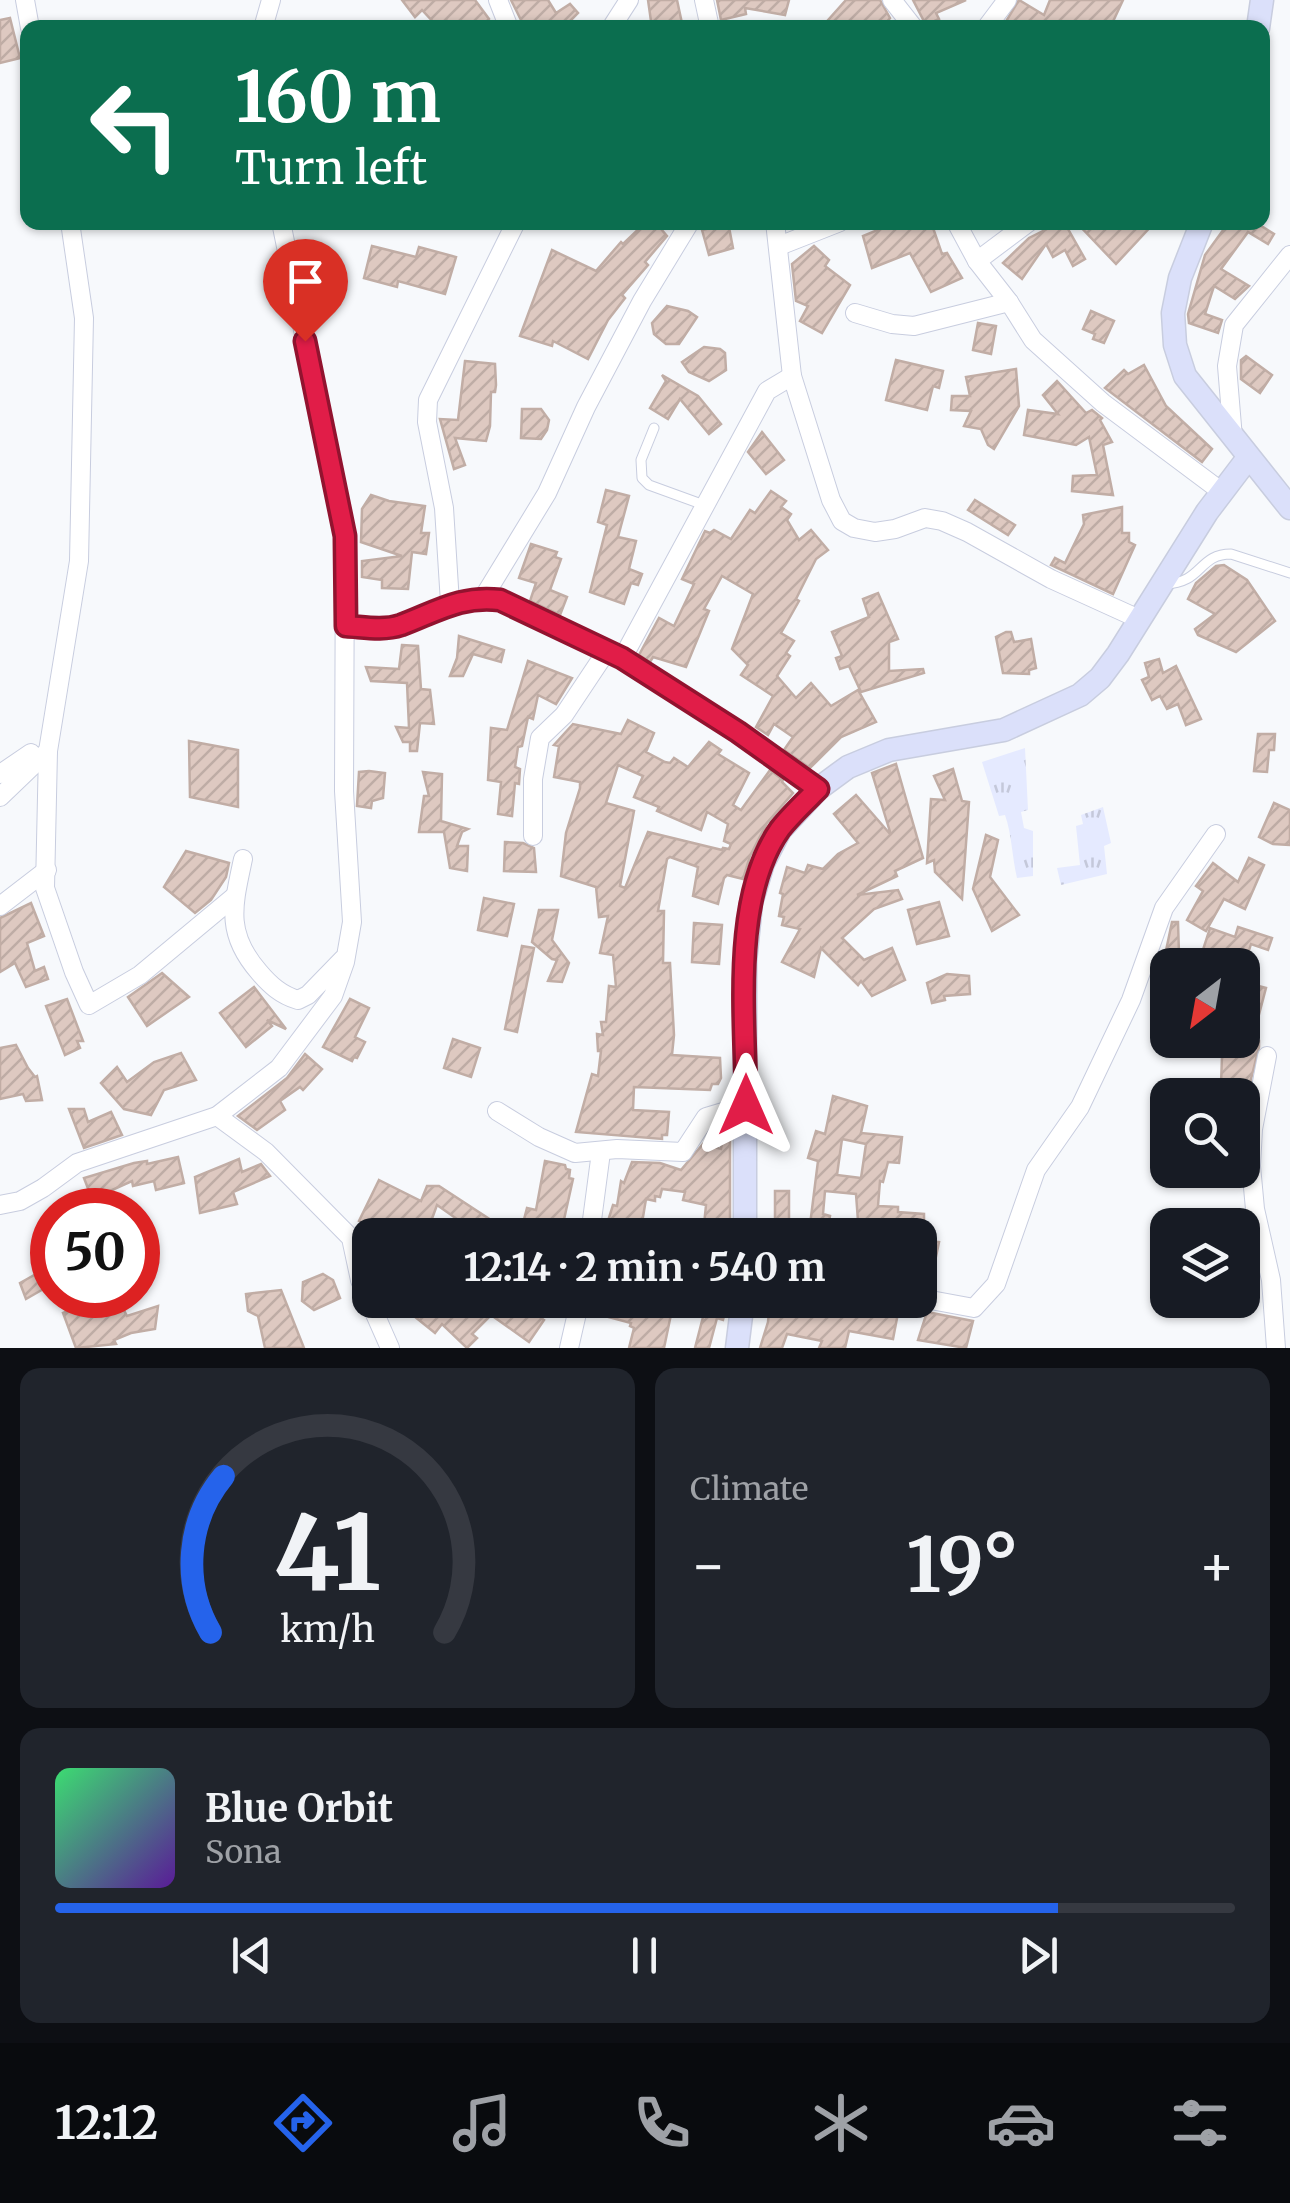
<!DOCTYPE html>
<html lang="en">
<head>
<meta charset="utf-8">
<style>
  body { margin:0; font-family:Merriweather,serif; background:#20242c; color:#f1f3f6; height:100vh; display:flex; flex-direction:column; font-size:38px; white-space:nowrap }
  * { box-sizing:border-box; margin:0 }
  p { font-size:32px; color:#9ea1a6 }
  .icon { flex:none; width:55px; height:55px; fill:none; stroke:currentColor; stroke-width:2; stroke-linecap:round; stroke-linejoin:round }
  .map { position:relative; height:1348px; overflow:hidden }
  .drawer { display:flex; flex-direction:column; gap:20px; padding:20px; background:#0d0f14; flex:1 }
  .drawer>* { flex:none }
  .guide { position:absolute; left:20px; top:20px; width:1250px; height:210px; border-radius:20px; box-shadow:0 2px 8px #0004; background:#0b6e4f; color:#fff; overflow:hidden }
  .needle { width:65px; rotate:211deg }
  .buttons { position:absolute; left:1150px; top:948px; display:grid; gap:20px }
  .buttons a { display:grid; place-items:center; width:110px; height:110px; border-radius:20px; background:#171b24; box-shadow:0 2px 8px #0004; font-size:50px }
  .speed { position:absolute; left:30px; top:1188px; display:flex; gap:20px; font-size:50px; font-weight:700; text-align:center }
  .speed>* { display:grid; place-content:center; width:130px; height:130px; border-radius:50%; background:#171b24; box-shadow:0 2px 8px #0004; line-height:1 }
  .speed .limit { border:15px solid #d22; background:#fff; color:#111 }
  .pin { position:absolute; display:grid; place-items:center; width:85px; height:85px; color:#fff; margin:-102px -42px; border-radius:50% 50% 50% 0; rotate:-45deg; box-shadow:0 0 10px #0007 }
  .pin .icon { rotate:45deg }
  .me { position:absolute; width:110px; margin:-55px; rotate:0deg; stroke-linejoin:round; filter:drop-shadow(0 0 8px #0008) }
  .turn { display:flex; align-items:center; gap:35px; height:210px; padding:0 50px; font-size:45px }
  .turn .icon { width:130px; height:130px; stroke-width:2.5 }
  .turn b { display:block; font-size:70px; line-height:85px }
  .big { font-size:75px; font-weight:700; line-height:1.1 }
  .drawer .widget { flex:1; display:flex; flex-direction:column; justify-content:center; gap:15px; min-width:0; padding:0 35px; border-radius:20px; background:#20242c }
  .drawer .dial { align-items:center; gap:0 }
  .dial svg { height:260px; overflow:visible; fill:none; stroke:#363941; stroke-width:7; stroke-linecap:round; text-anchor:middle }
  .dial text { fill:#f1f3f6; stroke:none }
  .song { display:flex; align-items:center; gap:30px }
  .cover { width:120px; height:120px; border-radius:15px; background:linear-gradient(135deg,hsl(140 70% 55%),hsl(270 70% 35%)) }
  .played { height:10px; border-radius:5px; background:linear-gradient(90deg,#2563eb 85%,#363941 85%) }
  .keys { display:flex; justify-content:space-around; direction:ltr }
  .heat { display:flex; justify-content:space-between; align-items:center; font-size:55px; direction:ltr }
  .drawer .tiles { flex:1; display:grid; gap:20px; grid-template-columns:1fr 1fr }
  .widget:last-child { grid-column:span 2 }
  .trip { position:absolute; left:352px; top:1218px; width:585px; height:100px; border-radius:20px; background:#171b24; box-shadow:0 2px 8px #0004; font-weight:700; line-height:100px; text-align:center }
  .tab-bar { display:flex; height:160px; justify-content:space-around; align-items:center; background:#090b0e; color:#9ea1a6 }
  .tab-bar .icon { width:70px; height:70px }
  .tab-bar .selected { color:#2563eb }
  .tab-bar b { font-size:45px; color:#f1f3f6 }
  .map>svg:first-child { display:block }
</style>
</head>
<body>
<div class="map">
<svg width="1290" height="1348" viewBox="0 0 1290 1348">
  <defs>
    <pattern id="park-tufts" width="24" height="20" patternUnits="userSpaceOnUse" patternTransform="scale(2.5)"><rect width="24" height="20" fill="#e5eaff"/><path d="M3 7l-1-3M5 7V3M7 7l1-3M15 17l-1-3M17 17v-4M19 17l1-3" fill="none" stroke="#c4c8da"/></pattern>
    <pattern id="building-hatch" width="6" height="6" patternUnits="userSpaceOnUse" patternTransform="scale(2.5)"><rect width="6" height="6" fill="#dec9c1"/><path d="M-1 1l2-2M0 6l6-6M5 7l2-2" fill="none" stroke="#beaca5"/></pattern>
  </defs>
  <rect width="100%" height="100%" fill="#f7f9fc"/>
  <g fill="url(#park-tufts)">
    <path d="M1025,748L1028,810L1021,812L1024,828L1033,831V876L1017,878C1012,857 1012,835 1005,815L999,816L982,762Z"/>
    <path d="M1103,807L1111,843L1104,846L1107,874L1061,885L1057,868L1080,865L1076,826L1083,824L1081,815Z"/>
  </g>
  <g fill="url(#building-hatch)" stroke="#c1ada5" stroke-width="2.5" fill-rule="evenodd">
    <path d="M402,0H475L489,19L480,28H451L447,21L438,27L422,10L415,17Z"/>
    <path d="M511,0H548L556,13L570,4L578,13L569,22L572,28H525Z"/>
    <path d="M648,0H677L683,28H652Z"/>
    <path d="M717,0H789L785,15L745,8L746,14L721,20Z"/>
    <path d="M846,0H880L890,18L882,28H821Z"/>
    <path d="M913,0H966L936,13L939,19L926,25Z"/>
    <path d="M1019,0L1044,15L1050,0H1123L1110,28H1002Z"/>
    <path d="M10,18L20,58L0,63V20Z"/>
    <path d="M646,222H655L667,236L645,262L648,265L622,295L625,298L608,320L588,359L553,341L552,346L520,336L552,250L596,271L621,242L623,244Z"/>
    <path d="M704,222H728L733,248L709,255L702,230L706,229Z"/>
    <path d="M897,222H931L942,254L947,253L962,278L931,292L910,253L872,268L863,236Z"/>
    <path d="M1061,222H1064L1085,259L1073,266L1065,250L1053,257L1046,244L1022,279L1003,263L1029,238Z"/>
    <path d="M1076,222H1155L1116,264Z"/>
    <path d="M1229,222H1255L1274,234L1268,244L1248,232L1221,269L1249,286L1235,299L1214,286L1205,314L1222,320L1218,333L1189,323L1188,314L1205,255Z"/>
    <path d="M372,246L416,257L419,247L456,257L445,294L398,281L397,287L364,278Z"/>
    <path d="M814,246L829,260L825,266L850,285L822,333L800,321L808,306L796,301L792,264Z"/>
    <path d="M667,306L688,311L697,317L679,344H666L654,334L652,323Z"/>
    <path d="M1091,311L1114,321L1104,343L1093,339L1095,334L1083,329Z"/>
    <path d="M978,323L996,326L991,354L973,350Z"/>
    <path d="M704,347L720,349L725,353L726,370L709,381L689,372L682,362Z"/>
    <path d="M1246,356L1272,375L1260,393L1241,379V360Z"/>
    <path d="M896,360L943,371L939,388L933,386L927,410L886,400Z"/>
    <path d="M465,361L495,364L496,385L495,392H491L490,426L486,441L455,438L465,465L454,469L440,419L458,420Z"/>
    <path d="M1144,365L1166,406L1212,449L1202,462L1105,388L1124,370L1128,374Z"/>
    <path d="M1016,369L1019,406L994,449L988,445L981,429L964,426L971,411L951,410L952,396H970L966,377Z"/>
    <path d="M662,375L698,396L721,424L709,434L680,399L668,419L650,408L666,381Z"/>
    <path d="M1057,381L1086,413L1092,410L1102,418L1100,420L1112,442L1103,445L1113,495L1072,491L1073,476L1097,475L1089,437L1076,445L1024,435L1028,410L1058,414L1043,395Z"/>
    <path d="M522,409H541L549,420L547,430L541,439L521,438Z"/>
    <path d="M762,432L784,460L766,474L748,452Z"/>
    <path d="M606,490L629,496L618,537L636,541L629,569L642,574L638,585L631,583L624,604L590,592L607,525L598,522Z"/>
    <path d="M771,491L786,501L781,507L791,514L787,520L799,540L811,530L828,550L816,559L796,599L799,601L781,633L794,641L786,653L790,656L777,676L796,698L811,683L831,706L858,690L876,722L841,737L810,768L784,750L793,737L774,724L768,735L756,727L773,696L741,675L748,665L732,649L753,594L722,576L704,609L709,611L686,667L653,657L650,662L639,655L659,618L674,626L694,584L682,579L705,531L710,533L714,530L731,539L750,510L755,513Z"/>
    <path d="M371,495L389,501L425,506L421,533H429L426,554L412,552L408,589L382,588V580L362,577V561L402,556L361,542L362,509Z"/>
    <path d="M975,500L1015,525L1008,535L968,510Z"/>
    <path d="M1122,507V533H1129V542L1135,545L1113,594L1051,565L1055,558L1065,563L1084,524L1083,515Z"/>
    <path d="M531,544L557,552L555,557L561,559L550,590L567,597L560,615L530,601L536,583L519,578Z"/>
    <path d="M1224,565L1247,580L1275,621L1236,652L1198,635L1195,629L1215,614L1188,599L1196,583L1216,566Z"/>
    <path d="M878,593L898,639L889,642V671L923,669L924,673L861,692L849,666L840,669L836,658L842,656L832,632L869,617L863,599Z"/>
    <path d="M1006,632H1011L1014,642L1031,639L1036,668L1029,670V674L1003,673L996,637Z"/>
    <path d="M459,636L504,650L501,662L473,654L463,676H450L457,658Z"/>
    <path d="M402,645L418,646L421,689L430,690L434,724L420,723L417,751H410V742H403L396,727L409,728L407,683L371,681L366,667L399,669Z"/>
    <path d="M1159,659L1163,673L1176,666L1201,719L1186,725L1178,704L1167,709L1160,696L1152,700L1142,680L1149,677L1145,663Z"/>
    <path d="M528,661L572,678L556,704L538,695L533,719L528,717L522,746L518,747L515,767L520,769L519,784L515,783L512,816L498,814L501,782L488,780L491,728L507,730Z"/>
    <path d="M628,720L654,733L646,752L665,762L670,763L674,758L688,767L709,742L721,750L718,754L749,773L733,805L741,810L770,770L783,780L782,782L793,793L767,823L750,856L743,879L727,875L724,878L718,904L693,896L698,867L670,857L667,859L658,911H664L663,963H670L674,1035L672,1055L720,1058L721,1078L718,1084H712L710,1090L634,1087L633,1110L669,1112L667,1135H662V1139L576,1132L592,1074L598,1076L601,1051H598L597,1034L603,1035L601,1022H606L609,986L616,987L613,955L600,953L608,916L599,917L596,887L561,876L566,833L580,788V782L554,777L559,746L554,745L573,724L621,734ZM618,765L643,776L634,797L659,807L657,811L701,830L707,812L728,824L724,841L731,844L729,849L723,848L722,850L648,832L625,888L620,886L634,811L606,803Z"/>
    <path d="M1258,734H1275L1274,750H1269L1267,772L1254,771Z"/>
    <path d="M189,741L238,750V807L190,797Z"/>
    <path d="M896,764L923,858L895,871L897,876L857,895L898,890L902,899L874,909L842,938L864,960L892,948L905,980L872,996L861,981L858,985L821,948L814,977L782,962L800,929L782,925L784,917L779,916L783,894L780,893L787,867L805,873L808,865L823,869L838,854L858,843L834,814L856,795L891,835L872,773Z"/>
    <path d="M953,769L962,801L969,802L962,899L935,872L934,860L927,863L931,799L945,800L934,776Z"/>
    <path d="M369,771L385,773L383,798L372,801L371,808L357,806L359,772Z"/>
    <path d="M423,772L442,774L441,821L468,829L462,832L457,846H468L467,871L450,868L444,832H419L424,796H429Z"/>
    <path d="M1274,803L1290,810V845L1273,844L1259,837Z"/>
    <path d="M986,835L998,840L990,877L1019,915L992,931L973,889Z"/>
    <path d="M505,842L523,843L534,848L536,872L504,871Z"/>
    <path d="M186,851L229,863L226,877L211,900L195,913L164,887Z"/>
    <path d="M1249,858L1264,865L1245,909L1224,899L1206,931L1187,920L1203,891L1196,886L1213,863L1238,882Z"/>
    <path d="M484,898L514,904L507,936L478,930Z"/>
    <path d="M939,902L949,936L917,944L908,910Z"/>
    <path d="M31,903L44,936L27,943L35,971L44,967L48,979L26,987L15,963L0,972V918Z"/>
    <path d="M539,910H558L552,940L569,963L562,982L548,981L557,960L552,959L532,942Z"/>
    <path d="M1172,922H1178L1179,954L1189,955L1188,965H1163Z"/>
    <path d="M694,923L722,925L719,964L692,962Z"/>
    <path d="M1238,927L1272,938L1268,950L1251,944L1246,960L1221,951L1218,962L1201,956L1210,928L1235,937Z"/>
    <path d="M522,946L534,948L517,1032L505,1029Z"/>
    <path d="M162,973L189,997L147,1026L128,997Z"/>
    <path d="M947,974L969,976L970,994L944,996L945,1000L932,1003L927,983Z"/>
    <path d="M1247,983L1266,988L1252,1041H1259V1047L1247,1095H1216L1221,1085L1222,1056L1200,1051L1203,1040H1242V999Z"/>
    <path d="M254,987L286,1029L267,1020L272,1026L246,1047L220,1013Z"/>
    <path d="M67,999L83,1041H77L80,1048L65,1055L46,1006Z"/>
    <path d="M350,999L369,1008L355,1037L365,1042L357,1058L354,1057L352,1061L323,1047Z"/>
    <path d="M453,1039L480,1048L471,1077L444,1068Z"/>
    <path d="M16,1045L28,1068L35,1077L37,1076L42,1100L26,1101L23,1094L0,1099V1048Z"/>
    <path d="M181,1053L196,1080L164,1090L151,1115L124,1109L101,1083L117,1067L127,1082L154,1062Z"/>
    <path d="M305,1054L322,1069L303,1090L300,1087L280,1101L285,1110L257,1130L238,1116L287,1078Z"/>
    <path d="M833,1096L867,1106L861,1133L902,1137L899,1163L888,1162L883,1182L880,1181L878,1206L898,1207V1212L924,1214V1229L879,1224V1226L858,1221L856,1194L825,1191L823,1214L830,1216L827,1235H775V1191H789V1221L810,1225L818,1161L808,1158L816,1131L825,1134ZM842,1139L866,1144L861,1178L837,1175Z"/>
    <path d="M69,1109H84L88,1122L111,1112L122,1135L84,1148Z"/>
    <path d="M730,1123V1235H703L706,1205L683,1200L685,1192L662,1189L660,1197L655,1196V1201L646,1199L640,1235L610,1233L611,1225L607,1224L613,1205L617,1206L621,1181L624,1183L632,1162L660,1163L681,1170L703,1144L721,1149L725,1124Z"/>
    <path d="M178,1157L184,1183L156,1190L154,1181L133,1186L132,1181L92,1199L84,1178L134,1163L147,1161V1164Z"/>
    <path d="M239,1159L242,1172L261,1164L270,1176L233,1192L237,1204L200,1213L195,1177Z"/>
    <path d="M545,1161L565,1165L566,1169L570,1170L569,1178L573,1179L561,1233L520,1235L527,1208L536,1210Z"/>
    <path d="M379,1180L421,1201L427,1186H439L497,1224L495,1226L514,1235H457L464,1224L437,1205L426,1235H370V1253L361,1231L365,1224L359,1221Z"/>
    <path d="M920,1240L939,1242L932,1276L920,1274Z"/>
    <path d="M45,1269L52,1284L26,1299L20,1283Z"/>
    <path d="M323,1274L333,1280L340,1298L314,1310L302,1301L303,1282Z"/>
    <path d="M281,1290L304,1348H265L258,1316L248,1311L246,1294Z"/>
    <path d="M89,1295H116L127,1316L158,1306L155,1329L131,1333L114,1340L116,1344L76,1348L63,1313L81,1305L79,1299Z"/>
    <path d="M427,1300H516L544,1320L529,1342L491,1315L472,1334L477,1338L467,1348L442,1324L435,1333L414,1316Z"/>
    <path d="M592,1300H618L617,1304L650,1314L653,1300H674L664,1348H629L634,1328L630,1326L631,1323L590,1312Z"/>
    <path d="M699,1300H728L723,1320L717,1318L709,1348H695L703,1317L695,1315Z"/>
    <path d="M770,1300H871L869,1307L898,1313L893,1339L849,1331L845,1348H819L822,1341L787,1334L782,1348H760L768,1322Z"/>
    <path d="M927,1312L973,1321L966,1348L918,1340Z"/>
  </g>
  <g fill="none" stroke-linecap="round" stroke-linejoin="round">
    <defs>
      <g id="lane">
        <path d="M654,428L641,460L642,478L649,485L704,505"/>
        <path d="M1165,584C1203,583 1198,554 1231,554L1290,573"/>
      </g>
      <g id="street">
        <path d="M25,0L30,28"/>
        <path d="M498,0L509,28"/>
        <path d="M704,0L710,28"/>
        <path d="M892,0L914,28"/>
        <path d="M263,28L271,0"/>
        <path d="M611,28L629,0"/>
        <path d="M986,28L1007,0"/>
        <path d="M70,222L84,318L79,561L48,751L45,888L74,972L89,1005L140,975L235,896"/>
        <path d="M775,222L792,376L831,500L842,521L854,528L875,532L895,529L925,518L942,521L967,532L1051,579L1139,619"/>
        <path d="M956,222L977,261L1009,302L1033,340L1103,403L1222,492"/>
        <path d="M779,246L840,222"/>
        <path d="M977,261L1029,222"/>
        <path d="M855,313L892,324L914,326L1009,302"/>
        <path d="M1233,438L1227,366L1234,325L1290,255"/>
        <path d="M483,598L547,493L586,407L642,301L690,222"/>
        <path d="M450,603L444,508L427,422L428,400L516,222"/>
        <path d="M346,626C364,627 383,631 401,625C435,613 461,595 499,600L622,659L738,732L818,789"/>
        <path d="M622,659L767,391L792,376"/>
        <path d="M0,774L31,753"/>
        <path d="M0,797L48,751"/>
        <path d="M533,836V779L540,738L564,715L606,652"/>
        <path d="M243,859C233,906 225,933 259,972C270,985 281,995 298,1000L308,995L343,959"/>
        <path d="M0,906L47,870"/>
        <path d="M1267,1056L1253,1129L1251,1166L1255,1209L1271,1280L1276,1348"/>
        <path d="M497,1111L539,1137L575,1153L617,1149L683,1152L706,1117L746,1105"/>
        <path d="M217,1116L266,1152L351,1238L360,1280L390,1348"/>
        <path d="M0,1205L20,1201L43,1188L77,1163L217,1116L279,1068L333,996L345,962L352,922L344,791L345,536L281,222"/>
        <path d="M590,1235L601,1152"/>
        <path d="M920,1298L974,1308L996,1284L1036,1170L1080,1107L1131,1000L1164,908L1216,834"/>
        <path d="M569,1348L580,1300"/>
      </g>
      <g id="secondary">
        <path d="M1258,28L1262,0"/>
        <path d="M1202,222L1180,278L1173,313L1175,345L1185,376L1290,508"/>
        <path d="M745,1235V961L751,903L763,863L780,830L818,789L848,767L889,750L1004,730L1080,695L1100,678L1118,654L1207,512L1248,458"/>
        <path d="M737,1348L743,1300"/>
      </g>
    </defs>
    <use href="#lane" stroke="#c8cddf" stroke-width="11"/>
    <use href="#street" stroke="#c8cddf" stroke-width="20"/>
    <use href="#secondary" stroke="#c8cddf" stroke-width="25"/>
    <use href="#lane" stroke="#fff" stroke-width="9"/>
    <use href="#street" stroke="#fff" stroke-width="18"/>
    <use href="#secondary" stroke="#dbe0fa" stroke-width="22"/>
  </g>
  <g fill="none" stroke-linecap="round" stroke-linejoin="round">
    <defs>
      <path id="route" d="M305,341L345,536L346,626C364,627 383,631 401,625C436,612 461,595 500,600L622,658L738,732L818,789C805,802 791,815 780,829C730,900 746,1022 746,1105"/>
    </defs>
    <use href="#route" stroke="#92132f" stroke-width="25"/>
    <use href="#route" stroke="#e11d48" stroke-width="18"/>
  </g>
</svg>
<div class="buttons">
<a><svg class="needle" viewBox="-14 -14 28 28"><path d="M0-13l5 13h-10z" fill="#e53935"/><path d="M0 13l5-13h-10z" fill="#9ea1a6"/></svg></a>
<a><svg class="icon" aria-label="search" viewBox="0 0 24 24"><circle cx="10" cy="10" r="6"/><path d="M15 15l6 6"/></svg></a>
<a><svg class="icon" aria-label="layers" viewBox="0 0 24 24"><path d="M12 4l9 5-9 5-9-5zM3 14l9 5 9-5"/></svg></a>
</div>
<div class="speed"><div class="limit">50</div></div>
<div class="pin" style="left:305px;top:341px;background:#d93025"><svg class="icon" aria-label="arrive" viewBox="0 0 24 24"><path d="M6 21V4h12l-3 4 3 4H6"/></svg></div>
<svg class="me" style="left:746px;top:1105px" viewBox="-20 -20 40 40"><path d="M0-17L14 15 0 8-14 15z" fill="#e11d48" stroke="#fff" stroke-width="4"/></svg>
<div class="trip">12:14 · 2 min · 540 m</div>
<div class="guide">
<div class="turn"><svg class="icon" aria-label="left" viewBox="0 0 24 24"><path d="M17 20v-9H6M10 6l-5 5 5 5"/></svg><div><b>160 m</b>Turn left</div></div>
</div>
</div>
<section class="drawer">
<div class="tiles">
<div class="widget dial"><svg viewBox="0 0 100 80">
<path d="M14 69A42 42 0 1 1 86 69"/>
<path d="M14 69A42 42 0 0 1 18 21" stroke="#2563eb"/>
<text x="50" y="56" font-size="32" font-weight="700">41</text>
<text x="50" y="72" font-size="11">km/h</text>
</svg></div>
<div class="widget"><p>Climate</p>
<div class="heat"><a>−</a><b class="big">19°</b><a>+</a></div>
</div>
<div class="widget">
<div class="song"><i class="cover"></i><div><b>Blue Orbit</b><p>Sona</p></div></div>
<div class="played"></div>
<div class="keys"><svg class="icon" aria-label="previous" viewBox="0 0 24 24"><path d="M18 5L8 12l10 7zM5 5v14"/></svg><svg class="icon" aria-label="pause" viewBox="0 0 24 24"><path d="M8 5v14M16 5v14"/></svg><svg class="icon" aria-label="next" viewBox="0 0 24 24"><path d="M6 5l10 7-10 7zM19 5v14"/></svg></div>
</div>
</div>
</section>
<nav class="tab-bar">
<b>12:12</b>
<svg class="icon selected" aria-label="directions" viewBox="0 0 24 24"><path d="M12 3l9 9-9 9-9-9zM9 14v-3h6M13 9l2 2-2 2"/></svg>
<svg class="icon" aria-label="music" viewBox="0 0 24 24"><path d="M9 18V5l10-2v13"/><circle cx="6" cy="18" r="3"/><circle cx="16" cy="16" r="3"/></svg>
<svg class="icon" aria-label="phone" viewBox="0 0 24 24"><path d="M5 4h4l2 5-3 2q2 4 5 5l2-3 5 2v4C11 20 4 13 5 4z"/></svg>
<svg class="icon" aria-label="climate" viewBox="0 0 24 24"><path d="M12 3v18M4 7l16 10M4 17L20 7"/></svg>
<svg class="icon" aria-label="car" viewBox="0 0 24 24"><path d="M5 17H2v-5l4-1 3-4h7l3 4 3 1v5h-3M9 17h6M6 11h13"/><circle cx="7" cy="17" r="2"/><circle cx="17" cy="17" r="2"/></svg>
<svg class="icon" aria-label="filters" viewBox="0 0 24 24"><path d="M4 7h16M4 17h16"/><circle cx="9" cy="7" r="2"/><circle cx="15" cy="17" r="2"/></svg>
</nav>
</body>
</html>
